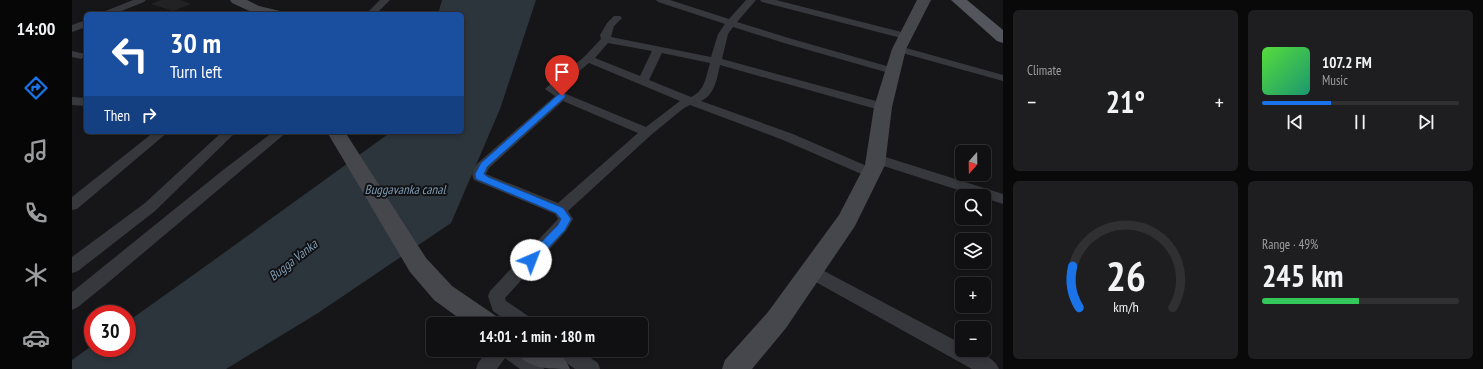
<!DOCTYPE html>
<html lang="en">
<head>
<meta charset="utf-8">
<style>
  body { margin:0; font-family:"PT Sans Narrow",sans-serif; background:#1e1e20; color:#f1f3f6; height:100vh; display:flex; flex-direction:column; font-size:15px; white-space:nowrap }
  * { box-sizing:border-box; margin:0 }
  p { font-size:13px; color:#9c9d9f }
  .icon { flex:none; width:22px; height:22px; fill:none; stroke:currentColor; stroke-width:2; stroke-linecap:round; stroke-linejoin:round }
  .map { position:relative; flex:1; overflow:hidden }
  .drawer { display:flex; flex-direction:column; gap:10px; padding:10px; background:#09090a; width:480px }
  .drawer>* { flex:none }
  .hud { position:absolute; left:12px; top:12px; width:380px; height:122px; border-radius:6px; box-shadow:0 2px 6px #0003,0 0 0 1px #303032; background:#1a4fa0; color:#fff; overflow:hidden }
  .needle { width:26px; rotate:200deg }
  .buttons { position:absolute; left:883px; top:145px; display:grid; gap:8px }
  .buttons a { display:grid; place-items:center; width:36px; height:36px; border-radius:6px; background:#101012; box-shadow:0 2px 6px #0003,0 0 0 1px #303032; font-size:20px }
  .speed { position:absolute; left:12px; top:305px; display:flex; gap:8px; font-size:20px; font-weight:700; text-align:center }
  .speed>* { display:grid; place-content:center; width:52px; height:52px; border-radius:50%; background:#101012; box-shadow:0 2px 6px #0003,0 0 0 1px #303032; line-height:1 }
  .speed .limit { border:6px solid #d22; background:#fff; color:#111 }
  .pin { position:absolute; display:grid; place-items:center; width:34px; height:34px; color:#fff; margin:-41px -17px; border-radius:50% 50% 50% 0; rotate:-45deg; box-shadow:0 0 4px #0007 }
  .pin .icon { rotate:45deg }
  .me { position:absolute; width:44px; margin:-22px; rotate:44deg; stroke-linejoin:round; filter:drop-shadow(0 0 3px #0008) }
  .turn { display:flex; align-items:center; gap:14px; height:84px; padding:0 20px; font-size:18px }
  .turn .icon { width:52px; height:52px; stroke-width:2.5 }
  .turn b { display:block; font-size:28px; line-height:34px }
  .then { display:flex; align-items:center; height:38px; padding:0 20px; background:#0003; gap:8px; font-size:15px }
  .big { font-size:30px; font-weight:800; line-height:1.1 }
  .drawer .tile { flex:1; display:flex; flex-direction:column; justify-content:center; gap:6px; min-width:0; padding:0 14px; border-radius:6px; background:#1e1e20 }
  .drawer .dial { align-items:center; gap:0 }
  .dial svg { height:104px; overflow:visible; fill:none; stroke:#303032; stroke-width:7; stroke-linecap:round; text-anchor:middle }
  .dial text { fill:#f1f3f6; stroke:none }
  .song { display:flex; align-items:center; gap:12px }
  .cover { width:48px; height:48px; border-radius:6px; background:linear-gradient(135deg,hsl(110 70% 55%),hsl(160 70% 35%)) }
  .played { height:4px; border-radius:2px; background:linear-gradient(90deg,#1a73e8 35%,#303032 35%) }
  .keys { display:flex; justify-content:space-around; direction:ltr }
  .heat { display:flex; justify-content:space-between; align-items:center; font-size:22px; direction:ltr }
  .charge { height:6px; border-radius:3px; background:linear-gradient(90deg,#34c759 49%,#303032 0) }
  .drawer .tiles { flex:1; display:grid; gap:10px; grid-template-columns:repeat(2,1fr) }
  .trip { position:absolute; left:354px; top:317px; width:222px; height:40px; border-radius:6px; background:#101012; box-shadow:0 2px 6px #0003,0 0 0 1px #303032; font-weight:800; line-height:40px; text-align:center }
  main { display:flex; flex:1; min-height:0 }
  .tab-bar { display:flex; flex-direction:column; width:72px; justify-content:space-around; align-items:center; background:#060607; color:#9c9d9f }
  .tab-bar .icon { width:28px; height:28px }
  .tab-bar .current { color:#1a73e8 }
  .tab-bar b { font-size:18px; color:#f1f3f6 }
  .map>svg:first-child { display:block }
</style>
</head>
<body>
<main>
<nav class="tab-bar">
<b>14:00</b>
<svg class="icon current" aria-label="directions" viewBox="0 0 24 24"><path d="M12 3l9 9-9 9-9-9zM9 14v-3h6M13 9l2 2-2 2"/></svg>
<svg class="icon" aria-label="music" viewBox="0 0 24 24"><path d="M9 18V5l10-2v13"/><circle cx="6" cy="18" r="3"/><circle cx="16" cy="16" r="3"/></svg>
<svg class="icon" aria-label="phone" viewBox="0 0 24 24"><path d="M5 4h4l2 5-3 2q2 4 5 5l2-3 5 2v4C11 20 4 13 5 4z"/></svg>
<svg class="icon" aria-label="climate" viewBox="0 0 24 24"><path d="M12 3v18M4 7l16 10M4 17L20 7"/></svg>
<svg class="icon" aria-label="car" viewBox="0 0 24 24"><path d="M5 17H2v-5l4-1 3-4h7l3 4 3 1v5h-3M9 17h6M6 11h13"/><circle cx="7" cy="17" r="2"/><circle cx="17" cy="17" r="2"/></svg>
</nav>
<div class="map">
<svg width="931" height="369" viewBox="0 0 931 369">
  <rect width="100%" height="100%" fill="#161618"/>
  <path fill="#222225" d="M89,0H109L119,4L101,11L79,4Z"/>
  <path fill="#2c353c" d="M370,0H464L428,109L379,223L246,313L154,369H0V360L21,345V348H55V322L131,268L319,132H390V14H366Z"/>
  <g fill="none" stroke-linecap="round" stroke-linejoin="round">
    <g fill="#37383d" fill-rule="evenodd">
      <path d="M61,0H74L72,2L42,14H29L31,12Z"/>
      <path d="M308,0H318L304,14H294Z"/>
      <path d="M584,0H598L657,19L674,0H684L665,22L720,39L825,69L826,71L825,73H817L712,43L661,27L656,34L650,59L815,104L817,107L815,110L811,111L648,65C645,78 643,95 629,101L721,134L804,170L806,173L804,176L799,178L794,176L711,140L618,105L612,108L579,135L496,211L501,219L494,231L433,298L434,301L459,318L462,324H439L421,311L416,296L418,291L486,219L483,214L402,180C398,173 402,167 407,162L483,96L473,89L475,87L512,57L529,39L528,35L535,23L542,16H548L550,18L542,26L539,37L639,57L646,34L653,24L586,2ZM536,43L580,51L568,76L523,58ZM590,53L638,63C634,76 633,91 619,97L577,80ZM517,63L608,101L574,127L494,94L486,89ZM491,101L566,133L486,203L414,174L417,168Z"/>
      <path d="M688,0H704L837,34L838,36L833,39L690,2Z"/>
      <path d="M14,20V27L0,32V25Z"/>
      <path d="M827,46L931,75V81L823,51L822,49Z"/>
      <path d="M0,51L13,54L14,56L9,59L0,57Z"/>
      <path d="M0,97L14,98V106L0,105Z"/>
      <path d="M82,132H96L5,209L0,210V197Z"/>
      <path d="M150,132H164L83,211L6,271L0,273V257L73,203Z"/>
      <path d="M201,132H215L32,286L6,307L0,310V292L151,170Z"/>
      <path d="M804,154L931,194V204L912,198V196H905L799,162L797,159L799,156Z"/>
      <path d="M739,264L890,344V350C903,350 922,356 927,369H900L733,276L731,271L733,266Z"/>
      <path d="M416,350H453L470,363L472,369H448L433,358L425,369H404L406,363Z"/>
      <path d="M483,350H507L526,363L528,369H503L485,356Z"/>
    </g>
    <g fill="#45474d" fill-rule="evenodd">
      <path d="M158,0H175L187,6L208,11L210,14H184L160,3Z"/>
      <path d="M845,0H859L834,49L820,107L813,165L783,226L714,328L680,369H650L653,360L696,312L767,215L793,165L802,107L820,49Z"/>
      <path d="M255,132H273L354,258L380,286L424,316L428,324H395L362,300L338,272Z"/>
      <path d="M443,350C465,350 488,344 498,369C476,369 454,369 443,350Z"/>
    </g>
    <path fill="#53555c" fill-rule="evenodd" d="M879,0H895L931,30V43L925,41Z"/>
  </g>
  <path fill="#1a73e8" stroke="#114b97" d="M490,93L493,94V97L415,167L412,174L416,177L491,208L499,219L493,230L462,263L459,264L455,263L454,260L455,257L486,225L489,219L484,213L404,179L403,174L409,163L487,94Z"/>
  <g text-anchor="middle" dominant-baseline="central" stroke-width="4" stroke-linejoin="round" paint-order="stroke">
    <g font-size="13" font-style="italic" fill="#7f9bb3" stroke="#111113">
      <text x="333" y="189">Buggavanka canal</text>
      <text transform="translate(221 260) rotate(-38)">Bugga Vanka</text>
    </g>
  </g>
</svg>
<div class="buttons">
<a><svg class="needle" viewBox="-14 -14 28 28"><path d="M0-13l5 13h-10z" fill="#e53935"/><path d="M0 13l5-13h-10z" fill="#9c9d9f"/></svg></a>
<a><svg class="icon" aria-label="search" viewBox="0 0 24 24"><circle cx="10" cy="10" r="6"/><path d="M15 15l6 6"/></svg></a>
<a><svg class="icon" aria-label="layers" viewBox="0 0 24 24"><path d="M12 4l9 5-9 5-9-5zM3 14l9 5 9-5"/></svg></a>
<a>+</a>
<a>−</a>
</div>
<div class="speed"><div class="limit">30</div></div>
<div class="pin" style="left:490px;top:96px;background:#d93025"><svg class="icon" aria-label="arrive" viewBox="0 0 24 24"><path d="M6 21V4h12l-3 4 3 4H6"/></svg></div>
<svg class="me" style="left:459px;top:260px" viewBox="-20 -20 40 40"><circle r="19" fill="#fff"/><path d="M0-13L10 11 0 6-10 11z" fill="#1a73e8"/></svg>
<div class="trip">14:01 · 1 min · 180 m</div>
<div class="hud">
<div class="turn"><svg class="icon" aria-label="left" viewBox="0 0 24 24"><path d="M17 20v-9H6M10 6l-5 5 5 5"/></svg><div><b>30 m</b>Turn left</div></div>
<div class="then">Then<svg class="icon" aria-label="right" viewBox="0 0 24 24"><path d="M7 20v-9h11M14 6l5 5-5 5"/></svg></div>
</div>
</div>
<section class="drawer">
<div class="tiles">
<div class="tile"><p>Climate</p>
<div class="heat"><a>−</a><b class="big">21°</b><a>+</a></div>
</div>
<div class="tile">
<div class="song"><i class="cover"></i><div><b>107.2 FM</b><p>Music</p></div></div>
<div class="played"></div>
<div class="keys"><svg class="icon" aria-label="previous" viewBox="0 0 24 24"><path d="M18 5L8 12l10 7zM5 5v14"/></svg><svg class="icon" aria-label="pause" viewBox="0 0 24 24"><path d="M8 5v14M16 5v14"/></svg><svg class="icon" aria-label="next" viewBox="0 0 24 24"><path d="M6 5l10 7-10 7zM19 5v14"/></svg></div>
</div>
<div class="tile dial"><svg viewBox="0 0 100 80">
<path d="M14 69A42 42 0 1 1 86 69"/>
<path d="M14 69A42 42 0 0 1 9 37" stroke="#1a73e8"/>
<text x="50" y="56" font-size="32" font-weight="700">26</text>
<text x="50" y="72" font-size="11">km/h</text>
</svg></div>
<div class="tile"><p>Range · 49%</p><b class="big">245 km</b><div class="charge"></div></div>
</div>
</section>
</main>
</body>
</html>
